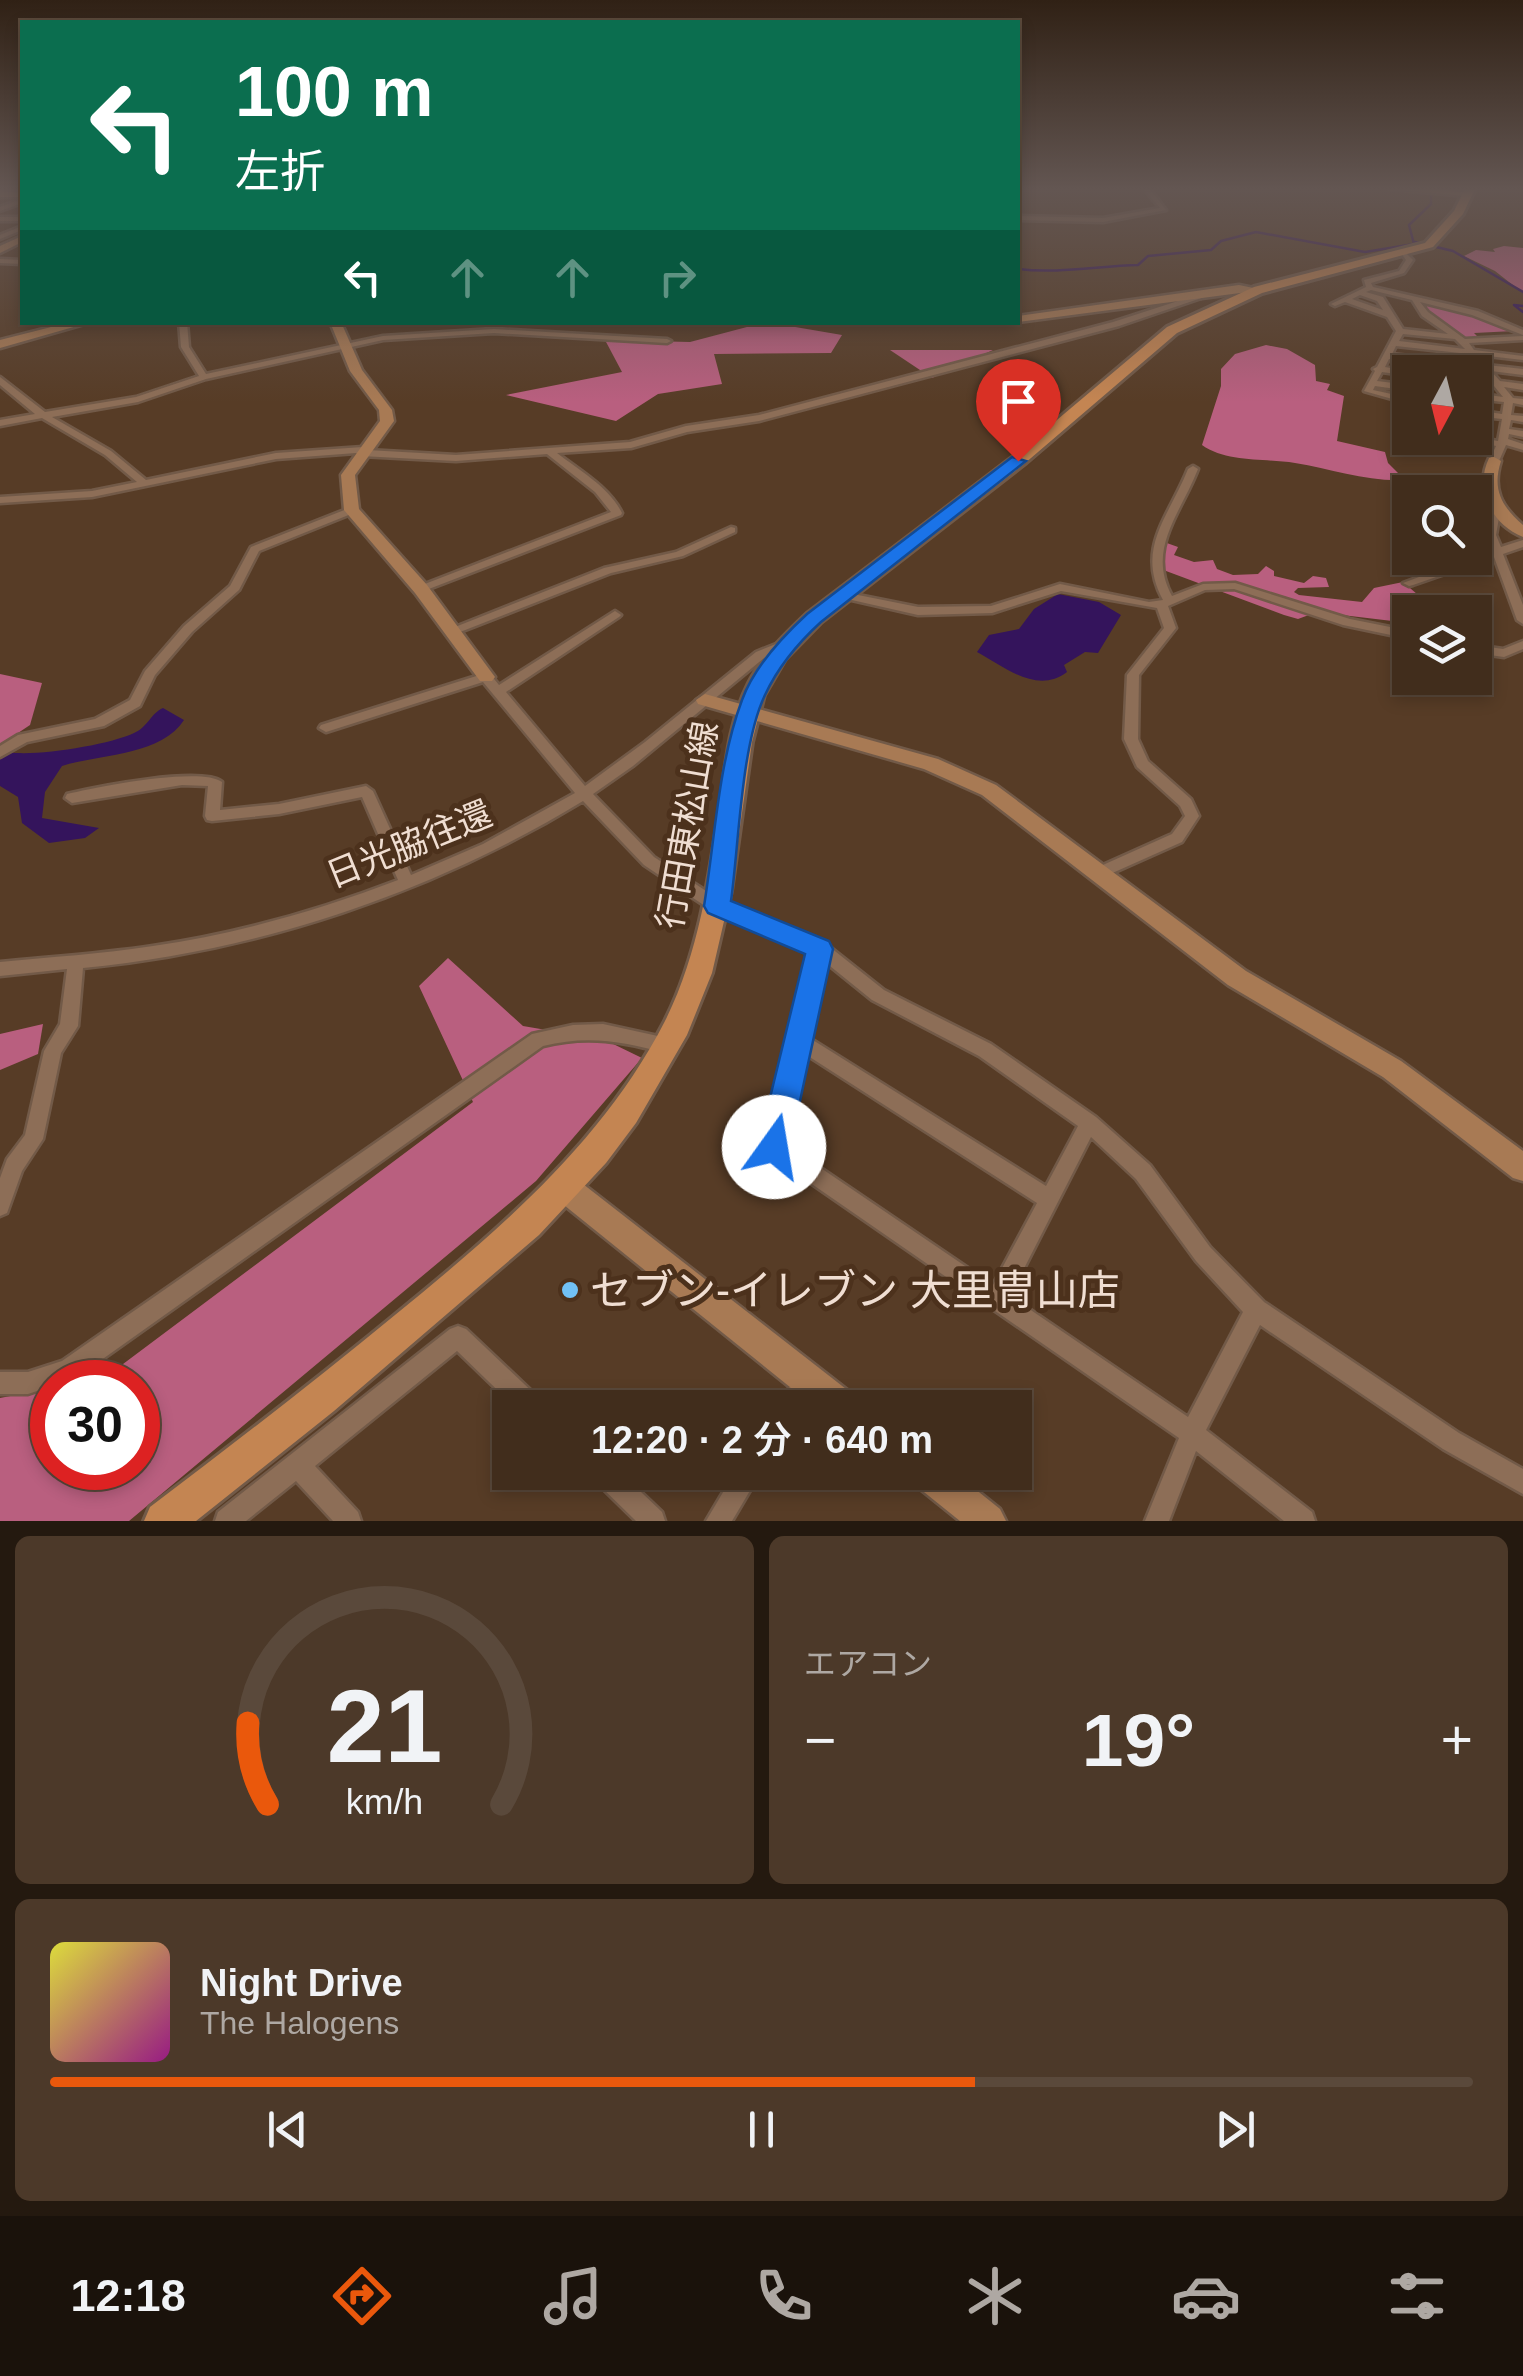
<!DOCTYPE html>
<html lang="ja">
<head>
<meta charset="utf-8">
<style>
  body { margin:0; font-family:Arial,"Noto Sans JP",sans-serif; background:#4c3929; color:#f1f3f6; height:100vh; display:flex; flex-direction:column; font-size:38px; white-space:nowrap }
  * { box-sizing:border-box; margin:0 }
  p { font-size:32px; color:#aea8a3 }
  .icon { flex:none; width:55px; height:55px; fill:none; stroke:currentColor; stroke-width:2; stroke-linecap:round; stroke-linejoin:round }
  .map { position:relative; height:1521px; overflow:hidden }
  .details { display:flex; flex-direction:column; gap:15px; padding:15px; background:#24190f; flex:1 }
  .details>* { flex:none }
  .top-card { position:absolute; left:20px; top:20px; width:1000px; height:305px; border-radius:0px; box-shadow:0 5px 15px #0003,0 0 0 2px #5a493b; background:#0b6e4f; color:#fff; overflow:hidden }
  .needle { width:65px; rotate:187deg }
  .controls { position:absolute; left:1392px; top:355px; display:grid; gap:20px }
  .controls a { display:grid; place-items:center; width:100px; height:100px; border-radius:0px; background:#412d1c; box-shadow:0 5px 15px #0003,0 0 0 2px #5a493b; font-size:50px }
  .speed { position:absolute; left:30px; top:1360px; display:flex; gap:20px; font-size:50px; font-weight:700; text-align:center }
  .speed>* { display:grid; place-content:center; width:130px; height:130px; border-radius:50%; background:#412d1c; box-shadow:0 5px 15px #0003,0 0 0 2px #5a493b; line-height:1 }
  .speed .limit { border:15px solid #d22; background:#fff; color:#111 }
  .pin { position:absolute; display:grid; place-items:center; width:85px; height:85px; color:#fff; margin:-102px -42px; border-radius:50% 50% 50% 0; rotate:-45deg; box-shadow:0 0 10px #0007 }
  .pin .icon { rotate:45deg }
  .me { position:absolute; width:110px; margin:-55px; rotate:13deg; stroke-linejoin:round; filter:drop-shadow(0 0 8px #0008) }
  .turn { display:flex; align-items:center; gap:35px; height:210px; padding:0 50px; font-size:45px }
  .turn .icon { width:130px; height:130px; stroke-width:2.5 }
  .turn b { display:block; font-size:70px; line-height:85px }
  .lanes { display:flex; align-items:center; height:95px; padding:0 50px; background:#0003; justify-content:center; gap:50px; direction:ltr }
  .lanes .off { opacity:.35 }
  .big { font-size:75px; font-weight:600; line-height:1.1 }
  .details .card { flex:1; display:flex; flex-direction:column; justify-content:center; gap:15px; min-width:0; padding:0 35px; border-radius:15px; background:#4c3929 }
  .details .dial { align-items:center; gap:0 }
  .dial svg { height:260px; overflow:visible; fill:none; stroke:#5a493b; stroke-width:7; stroke-linecap:round; text-anchor:middle }
  .dial text { fill:#f1f3f6; stroke:none }
  .song { display:flex; align-items:center; gap:30px }
  .cover { width:120px; height:120px; border-radius:15px; background:linear-gradient(135deg,hsl(60 70% 55%),hsl(310 70% 35%)) }
  .played { height:10px; border-radius:5px; background:linear-gradient(90deg,#ea580c 65%,#5a493b 65%) }
  .keys { display:flex; justify-content:space-around; direction:ltr }
  .heat { display:flex; justify-content:space-between; align-items:center; font-size:55px; direction:ltr }
  .details .tiles { flex:1; display:grid; gap:15px; grid-template-columns:1fr 1fr }
  .card:last-child { grid-column:span 2 }
  .trip { position:absolute; left:492px; top:1390px; width:540px; height:100px; border-radius:0px; background:#412d1c; box-shadow:0 5px 15px #0003,0 0 0 2px #5a493b; font-weight:600; line-height:100px; text-align:center }
  .menu { display:flex; height:160px; justify-content:space-around; align-items:center; background:#1a120b; color:#aea8a3 }
  .menu .icon { width:70px; height:70px }
  .menu .active { color:#ea580c }
  .menu b { font-size:45px; color:#f1f3f6 }
  .map>svg:first-child { display:block }
</style>
</head>
<body>
<div class="map">
<svg width="1523" height="1521" viewBox="0 0 1523 1521">
  <rect width="100%" height="100%" fill="#573c26"/>
  <g fill="#b95f7f">
    <path d="M1504,246L1523,248V293L1495,271L1464,256L1476,250L1495,252L1493,249Z"/>
    <path d="M1420,304L1470,314L1514,331L1474,333L1480,339C1456,339 1434,323 1420,304Z"/>
    <path d="M766,322L842,335L831,353L714,354L722,384L658,394L616,421L506,395L622,372L605,340L690,342Z"/>
    <path d="M1266,345L1287,349L1315,365L1316,381L1330,384L1327,390L1344,396L1337,441L1385,452L1388,463L1405,480C1368,482 1332,469 1295,463C1265,458 1227,463 1202,445L1221,386V369L1235,354Z"/>
    <path d="M890,350H993L932,378Z"/>
    <path d="M1164,542L1178,547L1174,555L1194,562L1213,560L1217,569L1233,575L1258,574L1266,566L1274,571V576L1304,583L1313,576L1326,578L1329,587L1298,588L1294,592L1299,595L1362,602L1374,588L1403,582L1432,607L1410,612L1409,623L1317,612L1298,619L1284,615L1158,568Z"/>
    <path d="M0,674L42,683L30,725L0,745Z"/>
    <path d="M448,958L523,1026L605,1040L642,1058L536,1181L129,1521H0V1398L52,1388V1468H138V1382H85L103,1379L473,1102L419,986Z"/>
    <path d="M43,1024L38,1054L0,1070V1034Z"/>
  </g>
  <g fill="#34145c">
    <path d="M1058,594L1099,602L1121,615L1098,653L1085,652L1064,665L1067,672C1037,695 1005,667 977,652L989,635L1019,629L1034,609Z"/>
    <path d="M163,708L184,720C161,756 99,754 62,766L45,792L42,818L99,828L85,838L49,843L22,823L18,797L0,786V759L8,752C34,757 109,745 134,733C148,727 151,713 163,708Z"/>
  </g>
  <g fill="none" stroke-linecap="round" stroke-linejoin="round">
    <g stroke="#34145c" stroke-width="2.5">
      <path d="M1415,242L1453,251L1523,292"/>
      <path d="M1018,269C1057,274 1098,266 1138,265L1148,256L1211,250L1221,241L1256,232L1365,252L1414,244L1409,225L1431,204V189"/>
      <path d="M1523,306L1514,305L1523,312"/>
    </g>
    <defs>
      <g id="street">
        <path d="M1144,189H1150L1166,210L1103,222L1018,220V216L1103,218L1160,208Z"/>
        <path d="M22,199V203L0,211V207Z"/>
        <rect x="0" y="217" width="22" height="4"/>
        <path d="M22,226V230L0,239V235Z"/>
        <path d="M1404,251L1413,260L1404,273L1371,283L1373,287L1478,311L1523,330V335L1472,315L1420,302L1428,312L1465,339L1523,336V340L1469,343L1474,350L1523,356V360L1479,355L1487,365L1523,369V375L1491,371L1500,381L1523,384V390L1504,387L1513,398L1523,399V405L1513,403L1511,415L1523,416V422L1511,420L1509,429L1523,431V437L1509,434L1508,439L1523,444V450L1506,445L1499,461L1494,464L1489,461L1496,446L1461,438L1475,437L1498,441L1502,419L1475,416V410L1502,414L1504,402L1475,399V393L1503,397L1494,386L1475,384V378L1490,380L1481,370L1389,359L1385,367L1414,372H1410V376L1382,372L1377,381L1410,385V391L1375,386L1373,390L1410,398V404L1364,391L1375,371L1373,369L1377,367L1396,331L1387,317L1345,302L1335,306L1331,304L1366,287L1364,280L1399,271L1406,260L1401,253ZM1371,290L1412,300L1422,316L1448,334L1403,329L1383,297L1366,292ZM1360,295L1377,301L1383,310L1352,299ZM1403,334L1455,339L1465,349L1399,341ZM1396,346L1469,354L1477,364L1392,354Z"/>
        <path d="M0,259L22,260V264L0,263Z"/>
        <path d="M1212,290L1219,292L1119,326L759,421L687,432L631,448L557,453C580,471 609,487 622,513L621,515L421,592L417,591V587L611,512L595,492L547,454L456,461L361,456L356,453L276,459L92,497L0,503V497L92,491L137,482L105,455L42,418L0,426V420L35,414L0,385V377L45,412L136,397L199,376L181,347L179,322H187L189,347L206,374L383,336L494,329L667,339L671,341L667,343L494,333L383,340L206,379L138,402L52,417L111,451L146,480L276,453L363,447L367,450L456,455L630,442L686,426L759,415L1113,322Z"/>
        <path d="M1193,466L1198,469C1181,513 1146,549 1172,596L1203,584L1235,583L1350,619L1410,631V639L1343,625L1234,589L1205,590L1168,606L1176,628L1139,675L1138,739L1148,761L1191,799L1199,816L1182,842L1099,879L1094,877L1091,873L1094,869L1172,834L1185,816L1180,806L1137,767L1124,739L1127,675L1164,628L1157,608L1061,591L992,613L918,615L843,598L837,595L843,592L918,607L991,606L1060,584L1149,602L1163,600C1135,548 1169,517 1188,469Z"/>
        <path d="M1496,503L1501,506L1496,535L1501,547L1523,540V547L1503,554L1523,605V624L1517,620L1494,557L1413,585L1409,586L1403,583L1491,550L1486,535L1491,506Z"/>
        <path d="M352,507L357,510L356,512L259,551L239,590L192,632L155,675L140,706L104,726L27,742L0,757V746L18,735L95,719L130,700L145,671L184,626L230,586L251,547Z"/>
        <path d="M731,527L735,528V532L683,556L611,573L455,634L451,635L445,631L604,568L676,552Z"/>
        <path d="M615,611L621,615L619,617L506,692L585,786L645,742L756,652L786,640L792,644L764,658L633,766L593,794L654,857L723,902L826,944L884,990L991,1044L1096,1117L1150,1165L1210,1247L1264,1302L1459,1433L1523,1469V1494L1443,1449L1260,1325L1206,1430L1312,1512L1315,1521H1284L1196,1451L1169,1521H1145L1179,1438L767,1153L764,1147L811,952L711,910L644,865L583,801C432,893 259,951 83,968L78,1026L61,1053L43,1139L22,1171L7,1213L0,1216V1178L7,1159L25,1135L44,1051L60,1024L67,969L0,976V962C51,957 101,954 153,946C236,934 320,910 398,880L362,797L279,814L212,821L207,820L205,816L208,786L182,785L72,803L65,798L67,794C95,787 202,766 222,782L220,810L279,804L366,786L373,791L411,875L483,844L575,793L483,682L326,732L319,728L321,725L486,673L490,674L499,685ZM825,962L872,1000L979,1056L1078,1126L1046,1186L808,1037ZM805,1054L1037,1203L993,1285L784,1143ZM1091,1137L1136,1179L1196,1261L1243,1312L1188,1417L1010,1296Z"/>
        <path d="M1523,641V649L1504,657L1475,653V645L1503,649Z"/>
        <path d="M603,1024L667,1038L673,1041L676,1046L673,1051L667,1054C624,1041 587,1035 543,1046L76,1378L64,1382H52V1386L28,1394H0V1372H28L62,1361L532,1034L573,1025Z"/>
        <path d="M458,1326L466,1329L541,1400L544,1408H516L457,1351L315,1466L358,1512L361,1521H333L296,1481L246,1521H215L218,1512L450,1329Z"/>
        <path d="M806,1369L814,1372L817,1380L802,1408H778L798,1372Z"/>
        <path d="M590,1472H620L662,1512L665,1521H636L594,1480Z"/>
        <path d="M735,1472H761L732,1521H706Z"/>
      </g>
      <g id="secondary">
        <path d="M1390,189H1434L1470,193L1466,196Z"/>
        <path d="M0,191L22,193V197H0Z"/>
        <path d="M22,236V242L0,253V246Z"/>
        <path d="M1239,285L1263,290L1018,322V316Z"/>
        <path d="M71,322H91L0,348V340Z"/>
        <path d="M330,322H341L362,370L392,410L394,421L355,475L359,509L427,585L492,673L495,677L492,681H480L415,593L344,510L341,475L380,421L379,410L350,371Z"/>
        <path d="M1494,457L1501,461C1492,489 1501,506 1523,525V537C1491,524 1474,489 1489,458Z"/>
        <path d="M705,694L938,759L996,785L1246,971L1401,1061L1523,1151V1181L1513,1178L1383,1077L1228,985L982,795L924,769L698,704L696,700Z"/>
        <path d="M564,1173L574,1177L855,1396L859,1408H816L554,1197L550,1187L554,1177Z"/>
        <path d="M909,1472H954L1000,1509L1006,1521H960L914,1484Z"/>
      </g>
      <path id="primary" d="M1465,189H1475L1463,214L1433,247L1262,293L1177,333L1024,464L821,622L785,659L764,695L752,742L731,891L712,973L687,1035L636,1123L606,1163L539,1235L334,1411L196,1521H144L150,1507C233,1444 315,1381 395,1315C499,1230 603,1142 665,1021C698,956 709,880 720,808C726,766 729,722 749,683C763,656 785,635 807,614L1012,458L1167,327L1254,287L1425,243L1454,211Z"/>
    </defs>
    <use href="#street" stroke="#725a48" stroke-width="5"/>
    <use href="#secondary" stroke="#725a48" stroke-width="5"/>
    <use href="#primary" stroke="#725a48" stroke-width="6"/>
    <use href="#street" fill="#8d6e57" fill-rule="evenodd"/>
    <use href="#secondary" fill="#a87a54" fill-rule="evenodd"/>
    <use href="#primary" fill="#c48552" fill-rule="evenodd"/>
  </g>
  <linearGradient id="sky" x2="0" y2="1"><stop stop-color="#302115"/><stop offset="0.47" stop-color="#635652"/><stop offset="1" stop-color="#635652" stop-opacity="0"/></linearGradient>
  <rect width="1523" height="402" fill="url(#sky)"/>
  <path fill="#1a73e8" stroke="#114b97" stroke-width="2.5" d="M1012,457L1026,461L821,622C798,643 778,667 765,695C741,745 739,844 731,901L829,941L833,949L790,1147L785,1157L774,1162L763,1157L758,1147L805,954L708,913L704,906C715,839 718,764 742,700C754,667 782,637 807,614Z"/>
  <circle fill="#71c1f5" stroke="#4c311c" stroke-width="4" cx="570" cy="1290" r="10"/>
  <g text-anchor="middle" dominant-baseline="central" stroke-width="10" stroke-linejoin="round" paint-order="stroke">
    <g font-size="35" fill="#f0ded2" stroke="#4c311c">
      <text transform="translate(687 825) rotate(-80)">行田東松山線</text>
      <text transform="translate(409 844) rotate(-22)">日光脇往還</text>
    </g>
    <g font-size="42" fill="#f0ded2" stroke="#4c311c" text-anchor="start">
      <text x="590" y="1290">セブン‐イレブン 大里冑山店</text>
    </g>
  </g>
</svg>
<div class="controls">
<a><svg class="needle" viewBox="-14 -14 28 28"><path d="M0-13l5 13h-10z" fill="#e53935"/><path d="M0 13l5-13h-10z" fill="#aea8a3"/></svg></a>
<a><svg class="icon" aria-label="search" viewBox="0 0 24 24"><circle cx="10" cy="10" r="6"/><path d="M15 15l6 6"/></svg></a>
<a><svg class="icon" aria-label="layers" viewBox="0 0 24 24"><path d="M12 4l9 5-9 5-9-5zM3 14l9 5 9-5"/></svg></a>
</div>
<div class="speed"><div class="limit">30</div></div>
<div class="pin" style="left:1018px;top:461px;background:#d93025"><svg class="icon" aria-label="arrive" viewBox="0 0 24 24"><path d="M6 21V4h12l-3 4 3 4H6"/></svg></div>
<svg class="me" style="left:774px;top:1147px" viewBox="-20 -20 40 40"><circle r="19" fill="#fff"/><path d="M0-13L10 11 0 6-10 11z" fill="#1a73e8"/></svg>
<div class="trip">12:20 · 2 分 · 640 m</div>
<div class="top-card">
<div class="turn"><svg class="icon" aria-label="left" viewBox="0 0 24 24"><path d="M17 20v-9H6M10 6l-5 5 5 5"/></svg><div><b>100 m</b>左折</div></div>
<div class="lanes"><svg class="icon" aria-label="left" viewBox="0 0 24 24"><path d="M17 20v-9H6M10 6l-5 5 5 5"/></svg><svg class="icon off" aria-label="ahead" viewBox="0 0 24 24"><path d="M12 20V5M6 11l6-6 6 6"/></svg><svg class="icon off" aria-label="ahead" viewBox="0 0 24 24"><path d="M12 20V5M6 11l6-6 6 6"/></svg><svg class="icon off" aria-label="right" viewBox="0 0 24 24"><path d="M7 20v-9h11M14 6l5 5-5 5"/></svg></div>
</div>
</div>
<section class="details">
<div class="tiles">
<div class="card dial"><svg viewBox="0 0 100 80">
<path d="M14 69A42 42 0 1 1 86 69"/>
<path d="M14 69A42 42 0 0 1 8 44" stroke="#ea580c"/>
<text x="50" y="56" font-size="32" font-weight="700">21</text>
<text x="50" y="72" font-size="11">km/h</text>
</svg></div>
<div class="card"><p>エアコン</p>
<div class="heat"><a>−</a><b class="big">19°</b><a>+</a></div>
</div>
<div class="card">
<div class="song"><i class="cover"></i><div><b>Night Drive</b><p>The Halogens</p></div></div>
<div class="played"></div>
<div class="keys"><svg class="icon" aria-label="previous" viewBox="0 0 24 24"><path d="M18 5L8 12l10 7zM5 5v14"/></svg><svg class="icon" aria-label="pause" viewBox="0 0 24 24"><path d="M8 5v14M16 5v14"/></svg><svg class="icon" aria-label="next" viewBox="0 0 24 24"><path d="M6 5l10 7-10 7zM19 5v14"/></svg></div>
</div>
</div>
</section>
<nav class="menu">
<b>12:18</b>
<svg class="icon active" aria-label="directions" viewBox="0 0 24 24"><path d="M12 3l9 9-9 9-9-9zM9 14v-3h6M13 9l2 2-2 2"/></svg>
<svg class="icon" aria-label="music" viewBox="0 0 24 24"><path d="M9 18V5l10-2v13"/><circle cx="6" cy="18" r="3"/><circle cx="16" cy="16" r="3"/></svg>
<svg class="icon" aria-label="phone" viewBox="0 0 24 24"><path d="M5 4h4l2 5-3 2q2 4 5 5l2-3 5 2v4C11 20 4 13 5 4z"/></svg>
<svg class="icon" aria-label="climate" viewBox="0 0 24 24"><path d="M12 3v18M4 7l16 10M4 17L20 7"/></svg>
<svg class="icon" aria-label="car" viewBox="0 0 24 24"><path d="M5 17H2v-5l4-1 3-4h7l3 4 3 1v5h-3M9 17h6M6 11h13"/><circle cx="7" cy="17" r="2"/><circle cx="17" cy="17" r="2"/></svg>
<svg class="icon" aria-label="filters" viewBox="0 0 24 24"><path d="M4 7h16M4 17h16"/><circle cx="9" cy="7" r="2"/><circle cx="15" cy="17" r="2"/></svg>
</nav>
</body>
</html>
